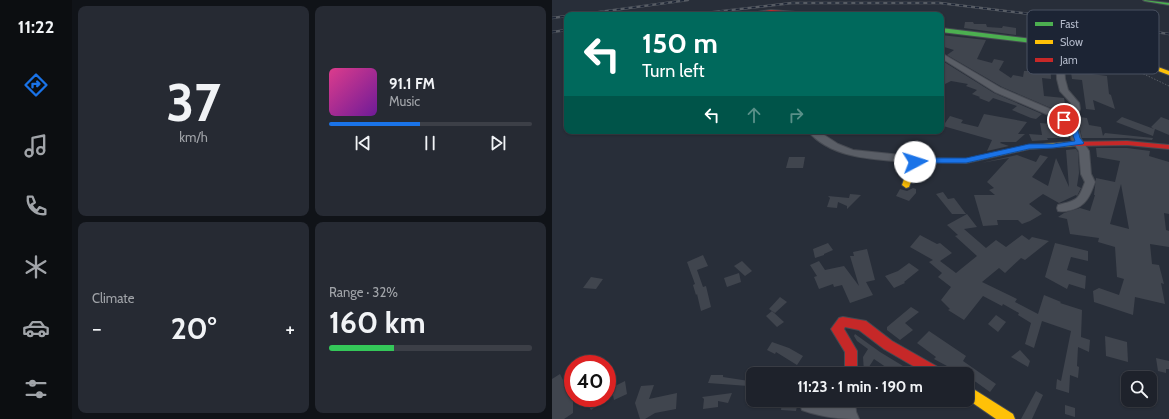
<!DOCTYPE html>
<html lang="en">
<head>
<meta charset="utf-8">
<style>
  body { margin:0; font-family:Cabin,sans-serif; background:#262a33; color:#f1f3f6; height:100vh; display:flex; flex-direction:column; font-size:15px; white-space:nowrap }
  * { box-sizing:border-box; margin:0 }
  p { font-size:13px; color:#a1a4a9 }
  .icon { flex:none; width:22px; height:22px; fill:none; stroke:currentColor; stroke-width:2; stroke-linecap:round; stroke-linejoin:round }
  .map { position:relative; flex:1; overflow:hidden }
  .details { display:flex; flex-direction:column; gap:6px; padding:6px; background:#101318; width:480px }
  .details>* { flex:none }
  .hud { position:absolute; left:12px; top:12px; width:380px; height:122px; border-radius:8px; box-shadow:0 1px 3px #0004,0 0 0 1px #3c3f47; background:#00695c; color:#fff; overflow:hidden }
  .tools { position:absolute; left:569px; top:371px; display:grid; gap:8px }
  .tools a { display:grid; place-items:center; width:36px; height:36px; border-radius:8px; background:#1e222b; box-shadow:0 1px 3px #0004,0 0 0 1px #3c3f47; font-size:20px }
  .speed { position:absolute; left:12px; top:355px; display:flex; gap:8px; font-size:20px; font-weight:700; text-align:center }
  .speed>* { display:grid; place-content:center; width:52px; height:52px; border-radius:50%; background:#1e222b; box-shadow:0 1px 3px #0004,0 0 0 1px #3c3f47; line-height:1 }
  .speed .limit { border:6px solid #d22; background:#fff; color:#111 }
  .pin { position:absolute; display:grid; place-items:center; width:34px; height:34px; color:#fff; margin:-17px; border:2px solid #fff; border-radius:50%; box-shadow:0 1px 4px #0007 }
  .me { position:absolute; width:44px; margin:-22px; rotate:85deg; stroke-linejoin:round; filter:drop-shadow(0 0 3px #0008) }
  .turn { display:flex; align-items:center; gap:14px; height:84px; padding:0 12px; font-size:18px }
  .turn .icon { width:52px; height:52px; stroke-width:2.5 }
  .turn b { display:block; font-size:28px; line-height:34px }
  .lanes { display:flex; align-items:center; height:38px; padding:0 12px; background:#0003; justify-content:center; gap:20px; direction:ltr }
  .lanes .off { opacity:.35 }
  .big { font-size:30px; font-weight:800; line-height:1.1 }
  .details .card { flex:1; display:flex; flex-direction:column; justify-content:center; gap:6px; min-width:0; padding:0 14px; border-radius:8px; background:#262a33 }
  .details .dial { align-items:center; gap:0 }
  .dial b { font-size:52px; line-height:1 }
  .song { display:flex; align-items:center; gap:12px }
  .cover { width:48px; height:48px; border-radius:6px; background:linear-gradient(135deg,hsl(330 70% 55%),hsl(280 70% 35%)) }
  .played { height:4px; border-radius:2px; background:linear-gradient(90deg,#1a73e8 45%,#3c3f47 45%) }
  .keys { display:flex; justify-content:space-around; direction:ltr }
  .heat { display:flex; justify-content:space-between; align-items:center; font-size:22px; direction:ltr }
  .charge { height:6px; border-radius:3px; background:linear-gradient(90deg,#34c759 32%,#3c3f47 0) }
  .details .tiles { flex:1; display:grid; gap:6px; grid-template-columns:repeat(2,1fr) }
  .trip { position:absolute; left:194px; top:367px; width:228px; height:40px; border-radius:8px; background:#1e222b; box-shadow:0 1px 3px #0004,0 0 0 1px #3c3f47; font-weight:800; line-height:40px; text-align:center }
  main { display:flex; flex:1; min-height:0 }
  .tabs { display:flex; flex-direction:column; width:72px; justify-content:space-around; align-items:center; background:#0c0e11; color:#a1a4a9 }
  .tabs .icon { width:28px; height:28px }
  .tabs .active { color:#1a73e8 }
  .tabs b { font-size:18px; color:#f1f3f6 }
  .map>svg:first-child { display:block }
</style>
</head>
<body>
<main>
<nav class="tabs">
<b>11:22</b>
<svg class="icon active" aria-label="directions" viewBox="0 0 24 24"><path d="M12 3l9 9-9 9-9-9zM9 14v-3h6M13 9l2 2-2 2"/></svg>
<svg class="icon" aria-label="music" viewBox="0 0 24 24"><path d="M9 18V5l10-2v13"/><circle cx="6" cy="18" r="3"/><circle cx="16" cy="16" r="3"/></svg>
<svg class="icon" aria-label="phone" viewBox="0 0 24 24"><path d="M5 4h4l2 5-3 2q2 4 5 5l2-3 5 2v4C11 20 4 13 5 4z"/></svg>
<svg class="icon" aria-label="climate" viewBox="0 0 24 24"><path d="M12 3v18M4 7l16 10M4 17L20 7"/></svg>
<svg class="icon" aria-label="car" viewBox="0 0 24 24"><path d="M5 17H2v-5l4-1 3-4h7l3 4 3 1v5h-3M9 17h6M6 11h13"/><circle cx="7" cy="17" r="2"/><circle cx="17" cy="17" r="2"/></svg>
<svg class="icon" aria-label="filters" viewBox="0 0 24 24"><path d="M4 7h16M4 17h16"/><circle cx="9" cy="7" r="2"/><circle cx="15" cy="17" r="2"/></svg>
</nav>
<section class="details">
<div class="tiles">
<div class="card dial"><b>37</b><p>km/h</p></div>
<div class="card">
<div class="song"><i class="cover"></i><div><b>91.1 FM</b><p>Music</p></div></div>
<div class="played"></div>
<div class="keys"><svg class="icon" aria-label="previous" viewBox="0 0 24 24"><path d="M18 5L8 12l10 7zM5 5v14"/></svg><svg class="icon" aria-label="pause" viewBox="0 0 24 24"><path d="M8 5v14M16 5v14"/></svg><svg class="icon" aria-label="next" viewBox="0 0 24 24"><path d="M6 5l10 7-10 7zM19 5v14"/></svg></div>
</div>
<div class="card"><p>Climate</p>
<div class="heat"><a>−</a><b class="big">20°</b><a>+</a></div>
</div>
<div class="card"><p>Range · 32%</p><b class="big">160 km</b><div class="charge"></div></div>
</div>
</section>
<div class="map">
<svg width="617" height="419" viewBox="0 0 617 419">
  <rect width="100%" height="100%" fill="#282e39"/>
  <g fill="#40454e" fill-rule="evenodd">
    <path d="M413,22H421L422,24H434L435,27L450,28L451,26L464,28V35L412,28Z"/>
    <path d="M389,35L434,40L425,59L440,63L442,59L452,61L447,70L459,78L461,75L471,77L472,71H476L481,46L498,48L499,79L490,78L492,96L512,98L513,104H516L518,111L515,117L505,110L503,105L499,108L450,87L395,55L402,50L389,46Z"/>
    <path d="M389,60L442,93L490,114L484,119L479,118L460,110L465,106L441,98L437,102L427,98L428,97L420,94L425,90L414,86L416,84L399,81L389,86Z"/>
    <path d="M523,66L538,67L540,74L555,76L557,94L559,95L563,109L541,100L543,110L534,109L530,80L520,79L519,72H524Z"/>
    <path d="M432,114L475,122L466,134H473L464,142H449L448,143L457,146L435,151L440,140L391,126L398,116L411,120L409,123L426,127Z"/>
    <path d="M527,117L535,118L537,125L549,127L551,136L553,133L601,138L600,140L575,138H530L526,120Z"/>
    <path d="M570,117L602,129L599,127L609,117L617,120V135L603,129L601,136L564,122Z"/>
    <path d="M488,123L510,125L509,123L516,127L517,138H495L496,140L480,141L477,134L490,135Z"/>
    <path d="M544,148H575L598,151L597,156L617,162V214L612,213L614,230L617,231V247L598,244L600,264L607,265L612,284L609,283L613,304L583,297L581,315L542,302L541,291L547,288L567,295L572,279L565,277L563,247L546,242L547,238L518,234L515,219L506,217L512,213L528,208L538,211L543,195H542L544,178L563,182L568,161L545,157ZM569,184L577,229L558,224Z"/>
    <path d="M524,149L526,152L527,173L525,186L529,188L525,196L524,195L507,203L491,194L477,204L490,214L478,221L470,224L466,220H445L446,225L431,226L422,195H443L437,190L442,188L435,182L457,158L429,163L465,155L484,162L488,155L496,157L480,177L496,186L504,158L517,187L514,150Z"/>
    <path d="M237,157H253L251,168H234Z"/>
    <path d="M361,188L364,189V193L357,201L344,196L348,189L355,191Z"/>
    <path d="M391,192L396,199L402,198L414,214H400L384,194Z"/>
    <path d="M298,194L309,195L295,209V206L286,202L285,208L275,207L278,198L276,196L297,198Z"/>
    <path d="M415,214L425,227L412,229L434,248L444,240L454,247L470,235L477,240L480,237L497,241L473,260L469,258L453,273L447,268L430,282L459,296L465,299L463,302L486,314L492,295L509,302L508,303L530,310L529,337L538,340L537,352L526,347L525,366L527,367L526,378L518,375L517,393L504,389L505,379L509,381L519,331L490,321L482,348L473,344L479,323L466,315L467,313L451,304L450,306L431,296L412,320L396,310L398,309L389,300L399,287L386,277L390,273L377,262L381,260L358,247L368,235L385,244L388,243L400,253L388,261L404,273L425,256L403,236L406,235L395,225Z"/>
    <path d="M276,243L281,250L272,254V255L263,258L261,249Z"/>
    <path d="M503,243L536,251V261L519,257L515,270L534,276L533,289L517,284L515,289L493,277Z"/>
    <path d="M315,249L323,280L314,282L321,295L298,303L290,285L282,287L281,284L267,289L262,277L265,276L258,265L267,261L273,270L292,266L307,286L298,256H302L301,252Z"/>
    <path d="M151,255L156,266L145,270L151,287L154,286L159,307L149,311L145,294L144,295L141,285L143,284L135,262Z"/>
    <path d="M190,261L200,271L193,276L182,266Z"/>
    <path d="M357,263L367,270L352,282L353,283L342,288L333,276L346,271Z"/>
    <path d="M187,273L189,282L175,287L172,278Z"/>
    <path d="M39,277L51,279L44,289L31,288Z"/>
    <path d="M228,297L235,302L223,313L217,309Z"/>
    <path d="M359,307L367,312L353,323L361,330L348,340L335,330V327Z"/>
    <path d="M220,311L232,322L225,327L214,316Z"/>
    <path d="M444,315L454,322L446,332L436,324Z"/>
    <path d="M377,331L414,356L411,361L444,384L438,392L424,382L415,379V374H404L395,366L382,359L384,357L365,343Z"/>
    <path d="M303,334L328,352L351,366L347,374H344L322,359L313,373L312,372L311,357L316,349L305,341L302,336Z"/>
    <path d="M553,336L575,342L576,362L554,356Z"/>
    <path d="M220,342L237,348L251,356L245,365L224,352L223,354L215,350Z"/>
    <path d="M468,350L478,361L476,367L459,357Z"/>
    <path d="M604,358L617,361V369H614V373L606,371Z"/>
    <path d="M8,374L16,390L21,387V413L12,419H0V379Z"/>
    <path d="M159,375H171V377L197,381L196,386L156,383Z"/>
    <path d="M73,381L75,394L62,400L61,395L39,410L35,403L43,398H55V390Z"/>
    <path d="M102,385L97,399L125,393L124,409L103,413L93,419H88L83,403L89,386Z"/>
    <path d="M484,391L491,395L480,419H469Z"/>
    <path d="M180,393L176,403L166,401V407L151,409L152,399L150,397Z"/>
    <path d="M234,400L246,401L244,411L229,410L230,402Z"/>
    <path d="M513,405L523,408V417L513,414Z"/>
  </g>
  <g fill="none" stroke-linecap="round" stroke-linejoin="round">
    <defs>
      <g id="street">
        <path d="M514,20L517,22L521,45L518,47L515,45L511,22Z"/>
        <path d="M507,42L510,44L513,79L516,90L527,103L528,109L524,120L529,139L537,151L539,174L543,182C538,196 534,206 519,210C514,211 511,212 506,211L505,208L506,205C525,200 526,201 533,182L529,174L527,151L519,139L517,126L499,116L443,92L389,58V53L391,54L449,88L505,112L516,119L520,109L519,103L508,91L505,79L504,44Z"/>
        <path d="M256,131H266L286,144L301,150L368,157L373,160L368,163C332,159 282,162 256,131Z"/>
        <path d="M250,400H274L287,403V400H303L304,412L307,419C288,419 269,417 250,410L248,404Z"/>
      </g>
      <g id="fast">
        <path d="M591,0L617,3V5L593,1Z"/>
        <path d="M389,28L538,46L560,53L557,55L538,50L389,32Z"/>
      </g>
      <g id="slow">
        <path d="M557,51L581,58L617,71V75L577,60L555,54V52Z"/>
        <path d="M518,142H521V146L477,149L414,163L370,162L364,168L357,187L354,188L350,185L356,167L365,158L414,159L477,145Z"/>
        <path d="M415,385L461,414L463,419H444L415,399Z"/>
      </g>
      <g id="jam">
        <path d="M219,10L268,14L270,15L219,12L198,15L193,14Z"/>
        <path d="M575,141L617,145V149L575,145L518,146L514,144L518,142Z"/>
        <path d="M291,317L314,321L340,341L391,370L393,374H375L332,349L307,330L293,327L292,329L305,351V374H293V352L279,329L287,318Z"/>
      </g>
    </defs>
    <use href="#street" stroke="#464a52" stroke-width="2"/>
    <use href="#fast" stroke="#464a52" stroke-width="2"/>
    <use href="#slow" stroke="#464a52" stroke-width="2"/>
    <use href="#jam" stroke="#464a52" stroke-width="2"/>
    <path stroke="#575c64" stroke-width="1" stroke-dasharray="1.5 1.5" stroke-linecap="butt" d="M575,66L617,86"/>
    <use href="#street" fill="#5a5e66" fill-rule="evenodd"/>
    <use href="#fast" fill="#4caf50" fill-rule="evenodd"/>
    <use href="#slow" fill="#ffc107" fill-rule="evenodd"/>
    <use href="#jam" fill="#c62828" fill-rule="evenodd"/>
    <defs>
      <g id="rail">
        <path d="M25,15L136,0"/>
        <path d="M136,15L240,3H388L503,17L617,34"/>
        <path d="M0,18L15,16"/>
        <path d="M0,32L15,30"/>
      </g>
    </defs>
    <use href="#rail" stroke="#575c64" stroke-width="2.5"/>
    <use href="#rail" stroke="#1c2434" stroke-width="1.5" stroke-dasharray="4" stroke-linecap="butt"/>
  </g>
  <path fill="#1a73e8" stroke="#114b97" d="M510,118H515L524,123L528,138L532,143L531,144L501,148L477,149L414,163H372L363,165L359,162L360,160L372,158H414L477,144H501L523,141L518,126L510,121Z"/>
  <rect x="475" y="10" width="132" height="64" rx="6" fill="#1c2434" stroke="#495161" stroke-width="1"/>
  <rect x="483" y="22" width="18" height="4" fill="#4caf50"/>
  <rect x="483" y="40" width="18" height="4" fill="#ffc107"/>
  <rect x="483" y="58" width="18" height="4" fill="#c62828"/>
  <g font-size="11" fill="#b3baca">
    <text x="508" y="28">Fast</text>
    <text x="508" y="46">Slow</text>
    <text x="508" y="64">Jam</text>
  </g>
</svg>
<div class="tools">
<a><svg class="icon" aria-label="search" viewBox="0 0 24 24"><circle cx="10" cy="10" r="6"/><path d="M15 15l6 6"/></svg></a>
</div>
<div class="speed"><div class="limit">40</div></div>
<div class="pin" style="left:512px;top:120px;background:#d93025"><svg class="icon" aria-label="arrive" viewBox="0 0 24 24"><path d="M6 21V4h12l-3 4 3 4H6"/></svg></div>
<svg class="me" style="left:363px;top:162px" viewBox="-20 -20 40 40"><circle r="19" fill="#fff"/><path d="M0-13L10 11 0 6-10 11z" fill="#1a73e8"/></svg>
<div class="trip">11:23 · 1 min · 190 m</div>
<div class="hud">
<div class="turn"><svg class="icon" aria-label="left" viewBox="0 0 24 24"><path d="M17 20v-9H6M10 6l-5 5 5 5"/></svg><div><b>150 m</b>Turn left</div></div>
<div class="lanes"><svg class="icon" aria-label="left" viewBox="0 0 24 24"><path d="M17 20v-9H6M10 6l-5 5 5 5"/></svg><svg class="icon off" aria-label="ahead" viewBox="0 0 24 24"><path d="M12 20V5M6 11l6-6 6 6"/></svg><svg class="icon off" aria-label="right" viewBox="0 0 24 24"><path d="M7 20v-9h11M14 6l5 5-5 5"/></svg></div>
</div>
</div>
</main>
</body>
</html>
